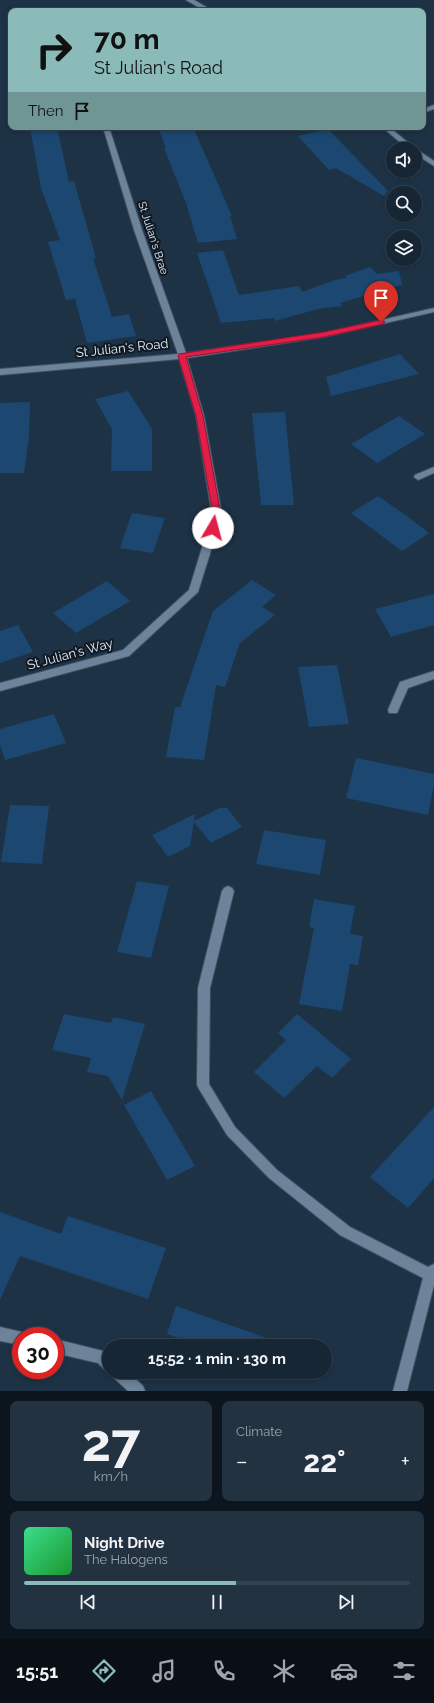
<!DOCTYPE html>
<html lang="en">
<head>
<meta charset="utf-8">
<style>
  body { margin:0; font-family:Raleway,sans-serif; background:#233240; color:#f1f3f6; height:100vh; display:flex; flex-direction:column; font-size:15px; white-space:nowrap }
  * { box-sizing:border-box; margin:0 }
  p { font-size:13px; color:#9ea5ac }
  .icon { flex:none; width:22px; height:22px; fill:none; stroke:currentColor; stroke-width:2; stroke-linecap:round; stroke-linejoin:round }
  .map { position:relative; height:1391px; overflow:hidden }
  .details { display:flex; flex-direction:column; gap:10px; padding:10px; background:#0c151d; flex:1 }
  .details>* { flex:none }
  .top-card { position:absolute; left:8px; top:8px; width:418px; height:122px; border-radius:8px; box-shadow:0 2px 6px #0003,0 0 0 1px #35434f; background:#8bbbb9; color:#111; overflow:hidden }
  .tools { position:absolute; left:386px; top:142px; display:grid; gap:8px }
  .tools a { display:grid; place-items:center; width:36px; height:36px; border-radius:50%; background:#162634; box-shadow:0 2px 6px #0003,0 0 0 1px #35434f; font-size:20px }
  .speed { position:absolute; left:12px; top:1327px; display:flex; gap:8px; font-size:20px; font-weight:700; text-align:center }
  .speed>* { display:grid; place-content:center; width:52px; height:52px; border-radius:50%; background:#162634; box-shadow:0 2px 6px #0003,0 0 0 1px #35434f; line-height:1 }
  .speed .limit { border:6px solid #d22; background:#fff; color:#111 }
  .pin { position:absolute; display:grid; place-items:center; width:34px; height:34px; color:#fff; margin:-41px -17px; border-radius:50% 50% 50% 0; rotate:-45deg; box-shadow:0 0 4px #0007 }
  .pin .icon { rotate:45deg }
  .me { position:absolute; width:44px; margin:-22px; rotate:8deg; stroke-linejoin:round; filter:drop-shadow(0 0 3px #0008) }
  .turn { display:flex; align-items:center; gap:14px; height:84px; padding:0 20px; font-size:18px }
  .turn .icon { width:52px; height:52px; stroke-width:2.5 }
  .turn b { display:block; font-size:28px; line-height:34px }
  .then { display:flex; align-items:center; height:38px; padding:0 20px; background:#0003; gap:8px; font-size:15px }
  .big { font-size:30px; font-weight:700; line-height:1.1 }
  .details .card { flex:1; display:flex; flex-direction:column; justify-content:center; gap:6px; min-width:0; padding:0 14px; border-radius:8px; background:#233240 }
  .details .dial { align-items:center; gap:0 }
  .dial b { font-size:52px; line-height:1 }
  .song { display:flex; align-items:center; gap:12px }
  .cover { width:48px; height:48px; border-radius:6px; background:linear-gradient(135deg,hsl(150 70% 55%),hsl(130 70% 35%)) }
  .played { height:4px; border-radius:2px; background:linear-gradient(90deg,#8bbbb9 55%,#35434f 55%) }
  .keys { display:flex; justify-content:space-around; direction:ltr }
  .heat { display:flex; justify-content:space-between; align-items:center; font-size:22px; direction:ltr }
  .details .tiles { flex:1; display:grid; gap:10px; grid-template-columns:1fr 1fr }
  .card:last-child { grid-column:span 2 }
  .trip { position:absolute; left:102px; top:1339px; width:230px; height:40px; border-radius:20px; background:#162634; box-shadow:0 2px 6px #0003,0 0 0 1px #35434f; font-weight:700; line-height:40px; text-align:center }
  .menu { display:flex; height:64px; justify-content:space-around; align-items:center; background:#090f15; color:#9ea5ac }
  .menu .icon { width:28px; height:28px }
  .menu .selected { color:#8bbbb9 }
  .menu b { font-size:18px; color:#f1f3f6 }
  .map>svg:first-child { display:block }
</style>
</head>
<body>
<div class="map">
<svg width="434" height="1391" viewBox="0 0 434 1391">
  <rect width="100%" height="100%" fill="#1e3246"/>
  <g fill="#1c4770">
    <path d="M30,127H57L69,182L74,181L96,258H93L112,317L129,314L136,336L87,343L75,299L66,300L48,242L60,240L41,188Z"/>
    <path d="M158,127H193L232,216H230L237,239L198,243L186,203L164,148H166Z"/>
    <path d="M328,129L388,191L384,196L336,168L329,170L298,136Z"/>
    <path d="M223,250L239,295L299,286L302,292L335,280L347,278L345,276L370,267L377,274L399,271L402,285L340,303L342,306L318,309L275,321L274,318L221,323L197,253Z"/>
    <path d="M400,354L419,374L331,396L326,377Z"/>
    <path d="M128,391L152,429V471H111L112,429L95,399Z"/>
    <path d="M30,402L29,437L24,473H0V403Z"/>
    <path d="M285,412L294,505H261L252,413Z"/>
    <path d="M399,416L425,434L377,463L351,444Z"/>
    <path d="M378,496L404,514L429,533L402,551L351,513Z"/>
    <path d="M132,513L165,518L153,553L120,548Z"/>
    <path d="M252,580L276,595L262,607L275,615L240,643L225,687L216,685L204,760L166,757L175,707H180L213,611Z"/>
    <path d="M107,581L130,601L76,633L53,613Z"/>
    <path d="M434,594V625L391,637L375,609Z"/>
    <path d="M18,625L33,652L0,663V631Z"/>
    <path d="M337,665L349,724L309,727L298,667Z"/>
    <path d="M54,714L66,743L5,760L0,745V729Z"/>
    <path d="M356,758L434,774V785L428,815L346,798Z"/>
    <path d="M10,805L49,806L42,864L1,862Z"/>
    <path d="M219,808H227L242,827L211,843L194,822L190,846L168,857L152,835L195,814L194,821Z"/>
    <path d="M264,830L326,840L320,875L256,864Z"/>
    <path d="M137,881L169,886L151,958L117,952Z"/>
    <path d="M314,899L355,906L350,934L363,936L358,965L350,964L342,1011L299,1004L314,928L309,927Z"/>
    <path d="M64,1014L111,1023L113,1017L145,1024L122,1100L108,1076L87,1072L91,1058L52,1050Z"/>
    <path d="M297,1014L351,1059L332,1078L317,1066L284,1098L254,1072L286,1040L278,1033Z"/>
    <path d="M151,1091L195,1166L167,1180L124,1105Z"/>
    <path d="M434,1107V1178L408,1208L370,1177Z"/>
    <path d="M0,1212L61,1234L68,1216L166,1248L148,1299L20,1256L0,1300Z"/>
    <path d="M176,1306L284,1344L283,1346H202L167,1334Z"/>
  </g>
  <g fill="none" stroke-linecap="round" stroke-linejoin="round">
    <defs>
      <g id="street">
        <path d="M186,0H194L213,11H205Z"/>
        <path d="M434,105V109L423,113V109Z"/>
        <path d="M103,127H109L142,230L186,353L324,333L434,308V312L324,337L187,358L204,416L222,515L198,592L129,656L0,691V683L123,650L189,590L212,515L196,416L179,359L0,375V369L178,354L134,230Z"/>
        <path d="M382,127H389L416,149L434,161V166L415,154V149H408Z"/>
        <path d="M434,467V473L418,480L414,477L415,475Z"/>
        <path d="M434,671V679L408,688L397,713H389L388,710L400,682Z"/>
        <path d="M228,886L232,888L234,891L210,988L209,1084L235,1127L277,1170L350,1227L428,1267L434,1264V1285L407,1391H393L423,1278L340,1235L269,1178L227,1135L199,1089L197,1085L198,988L222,891L224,888Z"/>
        <path d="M0,1327L26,1333L27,1336H21V1345L0,1341Z"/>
        <path d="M55,1339L107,1352L109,1354V1371L104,1369L98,1363L55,1353Z"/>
        <path d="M111,1372H128L143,1386L145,1391H128L113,1377Z"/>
      </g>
    </defs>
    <use href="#street" stroke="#3f5061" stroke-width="2"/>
    <use href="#street" fill="#6d839a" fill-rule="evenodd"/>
  </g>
  <path fill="#e11d48" stroke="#92132f" d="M381,320L385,322L383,324L324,337L186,357L203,416L221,515L216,530H210L209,528L213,515L196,416L178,356L179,354L324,332Z"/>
  <g text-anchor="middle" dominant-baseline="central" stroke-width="4" stroke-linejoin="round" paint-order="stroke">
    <g font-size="11" fill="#e1eefb" stroke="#101922">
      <text transform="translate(153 238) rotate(72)">St Julian's Brae</text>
    </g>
    <g font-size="13" fill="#e1eefb" stroke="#101922">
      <text transform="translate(122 348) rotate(-6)">St Julian's Road</text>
      <text transform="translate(70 654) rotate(-15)">St Julian's Way</text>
    </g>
  </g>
</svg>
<div class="tools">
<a><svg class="icon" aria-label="sound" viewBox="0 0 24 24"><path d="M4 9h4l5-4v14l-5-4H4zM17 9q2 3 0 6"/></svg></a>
<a><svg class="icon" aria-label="search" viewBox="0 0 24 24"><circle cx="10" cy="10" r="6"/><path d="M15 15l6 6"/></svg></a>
<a><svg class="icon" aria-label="layers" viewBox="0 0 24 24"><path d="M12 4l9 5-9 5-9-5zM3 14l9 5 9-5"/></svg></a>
</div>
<div class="speed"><div class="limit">30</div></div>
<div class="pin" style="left:381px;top:322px;background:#d93025"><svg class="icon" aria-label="arrive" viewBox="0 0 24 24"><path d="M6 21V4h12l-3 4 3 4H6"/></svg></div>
<svg class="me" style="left:213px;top:528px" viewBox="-20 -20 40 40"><circle r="19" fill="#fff"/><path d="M0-13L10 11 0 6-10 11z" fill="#e11d48"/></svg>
<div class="trip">15:52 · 1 min · 130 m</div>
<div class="top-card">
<div class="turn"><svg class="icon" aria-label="right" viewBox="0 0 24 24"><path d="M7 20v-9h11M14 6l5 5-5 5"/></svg><div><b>70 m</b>St Julian's Road</div></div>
<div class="then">Then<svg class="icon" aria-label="arrive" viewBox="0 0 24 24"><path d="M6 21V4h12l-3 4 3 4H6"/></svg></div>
</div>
</div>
<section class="details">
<div class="tiles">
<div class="card dial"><b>27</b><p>km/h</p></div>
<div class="card"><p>Climate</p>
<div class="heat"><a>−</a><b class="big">22°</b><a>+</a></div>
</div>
<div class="card">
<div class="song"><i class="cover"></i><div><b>Night Drive</b><p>The Halogens</p></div></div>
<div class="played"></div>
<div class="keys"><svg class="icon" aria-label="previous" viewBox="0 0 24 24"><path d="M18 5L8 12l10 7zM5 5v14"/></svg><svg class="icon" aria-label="pause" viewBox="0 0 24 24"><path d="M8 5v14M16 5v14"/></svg><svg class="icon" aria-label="next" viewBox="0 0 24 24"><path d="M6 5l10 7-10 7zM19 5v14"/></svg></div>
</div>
</div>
</section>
<nav class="menu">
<b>15:51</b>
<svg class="icon selected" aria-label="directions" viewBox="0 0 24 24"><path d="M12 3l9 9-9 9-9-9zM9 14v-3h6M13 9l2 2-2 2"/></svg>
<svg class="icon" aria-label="music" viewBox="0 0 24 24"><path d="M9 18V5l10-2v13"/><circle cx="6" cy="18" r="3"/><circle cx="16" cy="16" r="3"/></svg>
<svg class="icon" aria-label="phone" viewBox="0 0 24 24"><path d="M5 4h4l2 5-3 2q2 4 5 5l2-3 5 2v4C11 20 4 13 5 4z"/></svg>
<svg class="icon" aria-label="climate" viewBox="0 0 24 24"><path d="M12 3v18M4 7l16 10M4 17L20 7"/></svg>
<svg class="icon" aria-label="car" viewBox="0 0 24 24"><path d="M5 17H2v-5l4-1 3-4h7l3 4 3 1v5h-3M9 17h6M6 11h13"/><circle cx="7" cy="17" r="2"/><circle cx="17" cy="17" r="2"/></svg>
<svg class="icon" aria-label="filters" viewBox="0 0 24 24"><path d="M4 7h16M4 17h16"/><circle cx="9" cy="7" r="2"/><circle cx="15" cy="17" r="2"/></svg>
</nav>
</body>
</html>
